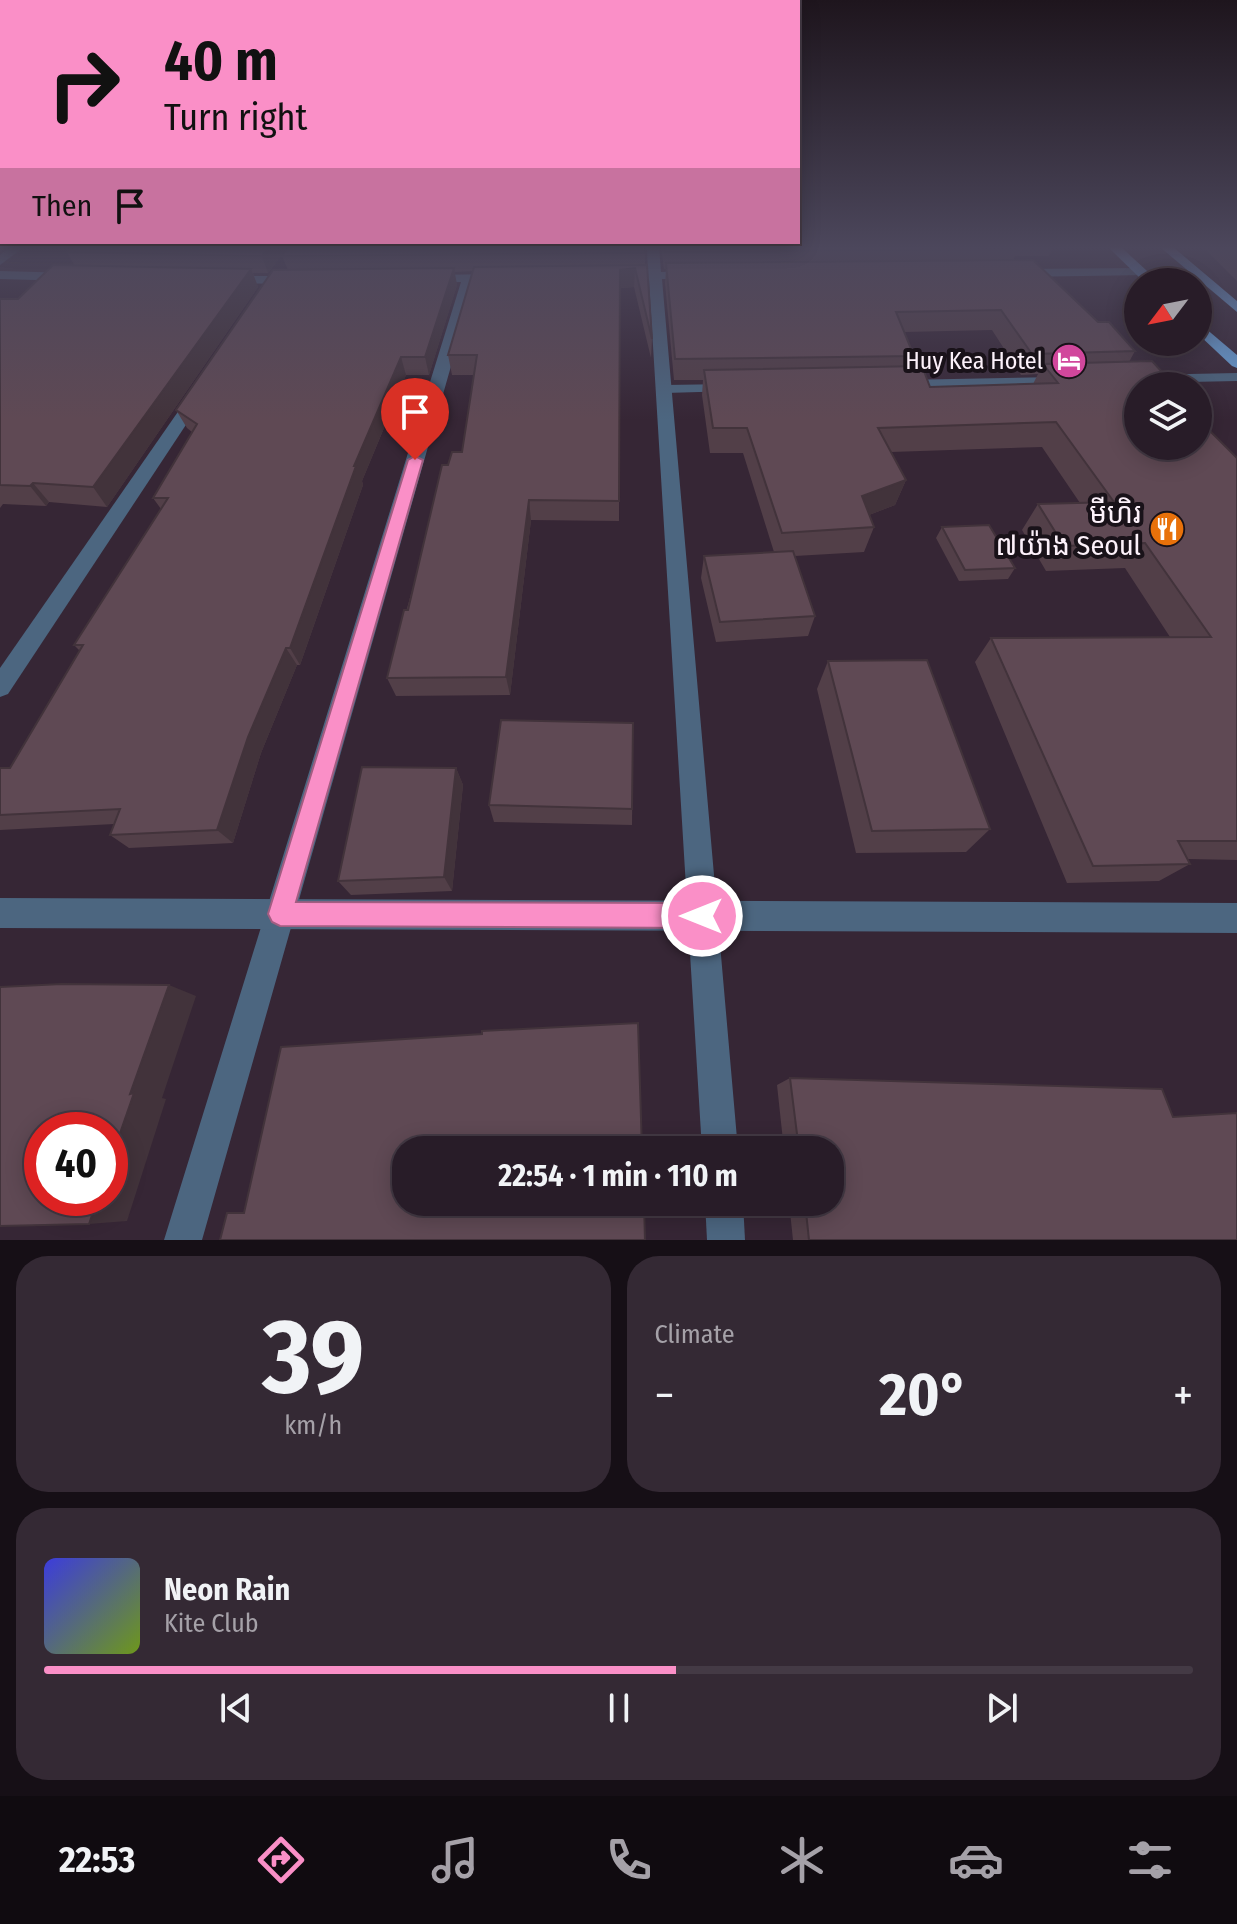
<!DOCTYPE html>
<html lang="en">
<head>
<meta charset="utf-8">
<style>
  body { margin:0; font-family:"Fira Sans Condensed","Noto Sans Khmer",sans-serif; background:#342934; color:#f1f3f6; height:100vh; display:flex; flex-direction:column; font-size:30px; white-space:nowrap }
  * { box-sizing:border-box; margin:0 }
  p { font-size:26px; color:#a5a1a8 }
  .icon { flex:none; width:44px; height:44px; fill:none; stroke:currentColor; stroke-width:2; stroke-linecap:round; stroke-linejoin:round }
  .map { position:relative; height:1240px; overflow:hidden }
  .details { display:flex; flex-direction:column; gap:16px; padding:16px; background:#160f16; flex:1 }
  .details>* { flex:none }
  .hud { position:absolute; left:0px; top:0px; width:800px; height:244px; box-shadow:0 4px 20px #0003,0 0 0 2px #443a45; background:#fa8fc7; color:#111; overflow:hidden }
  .needle { width:52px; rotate:238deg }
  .tools { position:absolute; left:1124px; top:268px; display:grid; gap:16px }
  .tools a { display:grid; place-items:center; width:88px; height:88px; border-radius:50%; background:#281c28; box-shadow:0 4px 20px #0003,0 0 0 2px #443a45; font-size:40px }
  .speed { position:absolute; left:24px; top:1112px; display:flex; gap:16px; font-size:40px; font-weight:700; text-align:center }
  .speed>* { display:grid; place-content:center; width:104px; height:104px; border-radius:50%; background:#281c28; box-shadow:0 4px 20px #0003,0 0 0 2px #443a45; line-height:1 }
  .speed .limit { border:12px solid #d22; background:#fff; color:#111 }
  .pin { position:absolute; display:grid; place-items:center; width:68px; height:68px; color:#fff; margin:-82px -34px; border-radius:50% 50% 50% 0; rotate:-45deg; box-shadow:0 0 8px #0007 }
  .pin .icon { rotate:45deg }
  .me { position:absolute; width:88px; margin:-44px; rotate:270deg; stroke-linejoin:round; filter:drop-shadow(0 0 6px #0008) }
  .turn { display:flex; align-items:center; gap:28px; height:168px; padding:0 32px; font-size:36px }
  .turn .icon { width:104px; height:104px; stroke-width:2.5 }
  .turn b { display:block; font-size:56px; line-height:68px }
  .then { display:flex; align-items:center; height:76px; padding:0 32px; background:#0003; gap:16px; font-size:30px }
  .big { font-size:60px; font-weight:700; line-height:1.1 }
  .details .tile { flex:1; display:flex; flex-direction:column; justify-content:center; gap:12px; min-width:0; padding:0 28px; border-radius:32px; background:#342934 }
  .details .dial { align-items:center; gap:0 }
  .dial b { font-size:104px; line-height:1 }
  .song { display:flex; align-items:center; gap:24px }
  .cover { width:96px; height:96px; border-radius:12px; background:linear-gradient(135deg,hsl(240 70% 55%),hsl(80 70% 35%)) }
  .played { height:8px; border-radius:4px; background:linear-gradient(90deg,#fa8fc7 55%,#443a45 55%) }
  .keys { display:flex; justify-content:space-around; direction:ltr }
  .heat { display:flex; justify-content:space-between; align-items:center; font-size:44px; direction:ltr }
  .details .tiles { flex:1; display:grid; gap:16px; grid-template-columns:1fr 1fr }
  .tile:last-child { grid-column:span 2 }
  .trip { position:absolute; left:392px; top:1136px; width:452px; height:80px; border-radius:32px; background:#281c28; box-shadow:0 4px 20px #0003,0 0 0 2px #443a45; font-weight:700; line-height:80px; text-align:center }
  .tab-bar { display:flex; height:128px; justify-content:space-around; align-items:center; background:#100b10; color:#a5a1a8 }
  .tab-bar .icon { width:56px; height:56px }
  .tab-bar .selected { color:#fa8fc7 }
  .tab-bar b { font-size:36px; color:#f1f3f6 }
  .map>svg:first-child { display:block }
</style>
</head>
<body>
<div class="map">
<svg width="1237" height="1240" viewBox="0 0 1237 1240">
  <rect width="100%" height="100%" fill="#362635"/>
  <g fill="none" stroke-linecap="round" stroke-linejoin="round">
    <g fill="#4c6680" fill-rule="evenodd">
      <path d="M1237,373V381L1141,383L1134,379L1141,375Z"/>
      <path d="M1061,377L1068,381L1066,384L901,388L894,384L901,380Z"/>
      <path d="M729,384L736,388L734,391L665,393L658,389L665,385Z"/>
    </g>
    <g fill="#4c6680" fill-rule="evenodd">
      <path d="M11,247H24L0,265V255Z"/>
      <path d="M647,247H659L661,272L696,271L703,275L696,279H662L738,1150H702L649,280H618L611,276L618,272H648Z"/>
      <path d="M1141,268L1148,272L1146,275L1018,277L1011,273L1018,269Z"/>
      <path d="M0,271L72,273L79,277L72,281L0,279Z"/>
      <path d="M500,274L507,278L505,281L475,282L202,1240H164L461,282L426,283L419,279L426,275Z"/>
      <path d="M221,276H296L303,280L296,284L226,283L221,282Z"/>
      <path d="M197,391L205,396L8,694L0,697V668L191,393Z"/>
      <path d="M705,1202H743L745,1240H707Z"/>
    </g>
    <path fill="#4c6680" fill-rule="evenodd" d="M0,898L1237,903V933L0,928Z"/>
    <g fill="#6ca9e4" fill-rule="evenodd">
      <path d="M1108,247H1121L1159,282H1144Z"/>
      <path d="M1160,247H1173L1237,301V312Z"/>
      <path d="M1198,322L1237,355V368L1232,366L1198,334Z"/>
    </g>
  </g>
  <g fill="#523f48" fill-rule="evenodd">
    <path d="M288,247L268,273H253L258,287L107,507L49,502L46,506L3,504L0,508V299H18L75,266L67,252Z"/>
    <path d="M645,247V265L652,339L651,358L634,287L620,288L619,521L531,520L510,695L396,696L387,678L448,465L462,452L474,375H452L448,355L473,271L454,272L457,285L429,375H406L362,481L363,485L300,665H297L261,753L233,843L129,848L110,835L114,824L0,830V768H10L80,651L74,645L161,509L153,498L192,432L187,428L176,410L288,270L282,256Z"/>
    <path d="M661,247H1053L1049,256H1015L1013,260L1098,322L1135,351L1129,362L1138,386L1237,458V860L1188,859L1190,864L1159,881L1067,883L975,662L991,638L1170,637L1125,568L1046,571L1022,530L1038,504L1080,503L1042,447L891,452L906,480L895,505L869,515L874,527L864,552L795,556L815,616L808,636L716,642L701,578L704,556L774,552L743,453H710L702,395L703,380H674L665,283L666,269H664ZM992,330L1021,375L1038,374L1033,384L930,387L911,366L914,356L904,332Z"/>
    <path d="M1203,247H1237V281Z"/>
    <path d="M942,527L1015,568L1008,579L959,581L936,538Z"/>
    <path d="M828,661L990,829L966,852L856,853L817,689Z"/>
    <path d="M633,723L632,825L494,822L489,805Z"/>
    <path d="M456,768L463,785L452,891L351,895L338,881Z"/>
    <path d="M790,1078L1173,1117L1237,1240H793L789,1202H830V1150H784L777,1085Z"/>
  </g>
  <g fill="#42333b">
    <path d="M269,247H288L268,273L262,256Z"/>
    <path d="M454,268L457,285L429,375L425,357Z"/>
    <path d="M635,268L634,287L620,288L619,521L620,270Z"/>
    <path d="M251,269L258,287L107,507L93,487Z"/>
    <path d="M401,357L406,375L362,481L363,485L300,665L290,648L354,466Z"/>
    <path d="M906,480L895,505L853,521L862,496Z"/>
    <path d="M33,483L49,502L46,506L30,486Z"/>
    <path d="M529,500L531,520L510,695L506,677Z"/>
    <path d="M286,648L297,665L261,753L233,843L217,830L248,737Z"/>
    <path d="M456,768L463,785L452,891L444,877Z"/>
    <path d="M169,985L196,996L162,1098L166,1099L127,1221L89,1224L98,1198H110V1162L130,1094Z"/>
  </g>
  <g fill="#5f4954" stroke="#42333b" stroke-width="2">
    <path d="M73,247H269L262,256L67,252Z"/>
    <path d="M288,247H645V253L282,256Z"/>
    <path d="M664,247H1016L1018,249L665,252Z"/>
    <path d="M1033,260L1098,322H1109L1135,351L1032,354L1001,310L896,312L914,356L675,359L666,263Z"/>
    <path d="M53,265L251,269L93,487L33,483L30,486L0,485V299H18Z"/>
    <path d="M647,265L652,339L635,268L620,270L619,501L529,500L506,677L387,678L404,610H408L442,465H448L452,452H462L477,355H448L474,267Z"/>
    <path d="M454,268L425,357H401L354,466H356L290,648H286L248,737L217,830L110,835L120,809L0,815V768H10L83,645H74L168,498H153L197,424L176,410L273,270Z"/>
    <path d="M1152,361L1175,386H1138V446H1198V419L1237,458V841H1178L1190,864L1093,866L991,638L1211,637L1145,543L1064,546L1038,504L1114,502L1056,422L878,428L906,480L862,496L874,527L782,533L747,428H713L704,370L922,366L930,387L1058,383L1043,364Z"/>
    <path d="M989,525L1015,568L965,570L942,527Z"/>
    <path d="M793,551L815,616L720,622L704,556Z"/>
    <path d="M927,660L990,829L872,831L828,661Z"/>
    <path d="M501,720L633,723L632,809L489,805Z"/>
    <path d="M362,767L456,768L444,877L338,881Z"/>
    <path d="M62,984L169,985L130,1094L134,1093L110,1162V1130H42V1198H98L89,1224L0,1226V987Z"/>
    <path d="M638,1023L642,1150H406V1202H644L645,1240H220L227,1213H244L281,1047L482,1034V1031Z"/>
    <path d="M790,1078L1162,1089L1173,1117L1237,1113V1240H809L805,1202H830V1150H799Z"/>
  </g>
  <linearGradient id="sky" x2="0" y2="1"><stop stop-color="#1e151d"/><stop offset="0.59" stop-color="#4c475c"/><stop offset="1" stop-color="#4c475c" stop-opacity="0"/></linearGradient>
  <rect width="1237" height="420" fill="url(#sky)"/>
  <path fill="#fa8fc7" stroke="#a25d81" stroke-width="2" d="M415,456L423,460L296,902L702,903L711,907L715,916L711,924L702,928L280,926L272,922L268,914L408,460Z"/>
  <defs>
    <symbol id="hotel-disc" viewBox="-11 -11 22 22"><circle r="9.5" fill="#d1479c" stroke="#191219"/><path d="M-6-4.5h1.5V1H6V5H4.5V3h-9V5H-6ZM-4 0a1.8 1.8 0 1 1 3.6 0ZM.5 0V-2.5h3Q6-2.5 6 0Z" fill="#fff"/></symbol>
    <symbol id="restaurant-disc" viewBox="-11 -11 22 22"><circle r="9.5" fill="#e8710a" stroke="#191219"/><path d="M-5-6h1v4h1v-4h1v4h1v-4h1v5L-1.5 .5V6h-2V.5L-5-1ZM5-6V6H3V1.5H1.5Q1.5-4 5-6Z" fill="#fff"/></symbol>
  </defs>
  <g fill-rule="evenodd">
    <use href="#hotel-disc" x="1049" y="341" width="40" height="40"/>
    <use href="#restaurant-disc" x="1147" y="509" width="40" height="40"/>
  </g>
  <g text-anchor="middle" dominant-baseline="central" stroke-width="8" stroke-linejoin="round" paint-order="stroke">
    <g font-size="24" fill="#fcf1fa" stroke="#191219" text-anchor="end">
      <text x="1043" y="361">Huy Kea Hotel</text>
    </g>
    <g font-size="28" fill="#fcf1fa" stroke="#191219" text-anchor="end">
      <text x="1141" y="513">មីហិរ<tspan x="1141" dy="32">៧យ៉ាង Seoul</tspan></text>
    </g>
  </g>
</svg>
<div class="tools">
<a><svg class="needle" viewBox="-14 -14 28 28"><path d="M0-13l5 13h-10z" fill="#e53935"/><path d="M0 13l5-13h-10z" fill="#a5a1a8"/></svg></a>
<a><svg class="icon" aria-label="layers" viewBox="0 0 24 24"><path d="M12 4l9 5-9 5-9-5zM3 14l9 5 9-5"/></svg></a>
</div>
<div class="speed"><div class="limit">40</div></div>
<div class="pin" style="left:415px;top:460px;background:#d93025"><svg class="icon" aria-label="arrive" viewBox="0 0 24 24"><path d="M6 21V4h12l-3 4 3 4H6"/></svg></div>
<svg class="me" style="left:702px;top:916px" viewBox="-20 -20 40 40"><circle r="17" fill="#fa8fc7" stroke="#fff" stroke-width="3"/><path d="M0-11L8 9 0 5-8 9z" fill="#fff"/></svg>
<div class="trip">22:54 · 1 min · 110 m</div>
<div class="hud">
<div class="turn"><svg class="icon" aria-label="right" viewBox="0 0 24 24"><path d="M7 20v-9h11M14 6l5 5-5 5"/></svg><div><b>40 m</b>Turn right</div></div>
<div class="then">Then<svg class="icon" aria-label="arrive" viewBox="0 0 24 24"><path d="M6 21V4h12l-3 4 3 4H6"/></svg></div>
</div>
</div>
<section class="details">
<div class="tiles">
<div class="tile dial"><b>39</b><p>km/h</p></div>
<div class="tile"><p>Climate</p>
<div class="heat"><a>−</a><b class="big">20°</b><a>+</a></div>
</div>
<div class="tile">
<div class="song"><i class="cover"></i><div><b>Neon Rain</b><p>Kite Club</p></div></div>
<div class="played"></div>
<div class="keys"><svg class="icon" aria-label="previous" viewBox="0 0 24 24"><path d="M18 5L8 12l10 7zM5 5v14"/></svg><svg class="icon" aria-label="pause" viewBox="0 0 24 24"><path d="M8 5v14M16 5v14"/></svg><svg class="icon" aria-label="next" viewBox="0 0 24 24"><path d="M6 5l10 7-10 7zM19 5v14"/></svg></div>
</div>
</div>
</section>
<nav class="tab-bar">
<b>22:53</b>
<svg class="icon selected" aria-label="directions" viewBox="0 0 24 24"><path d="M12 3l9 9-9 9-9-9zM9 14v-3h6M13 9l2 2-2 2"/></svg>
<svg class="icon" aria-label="music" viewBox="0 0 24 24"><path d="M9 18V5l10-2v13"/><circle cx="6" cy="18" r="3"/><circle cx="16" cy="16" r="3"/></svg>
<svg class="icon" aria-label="phone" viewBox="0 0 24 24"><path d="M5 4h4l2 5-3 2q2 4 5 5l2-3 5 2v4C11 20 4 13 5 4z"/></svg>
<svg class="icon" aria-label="climate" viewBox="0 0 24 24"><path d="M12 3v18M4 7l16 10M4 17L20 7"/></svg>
<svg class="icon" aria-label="car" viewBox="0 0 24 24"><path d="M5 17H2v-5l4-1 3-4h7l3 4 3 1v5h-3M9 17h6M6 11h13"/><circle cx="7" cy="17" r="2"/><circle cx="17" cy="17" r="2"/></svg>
<svg class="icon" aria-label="filters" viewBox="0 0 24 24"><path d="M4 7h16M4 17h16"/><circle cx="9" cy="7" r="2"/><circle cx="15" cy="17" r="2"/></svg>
</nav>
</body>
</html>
